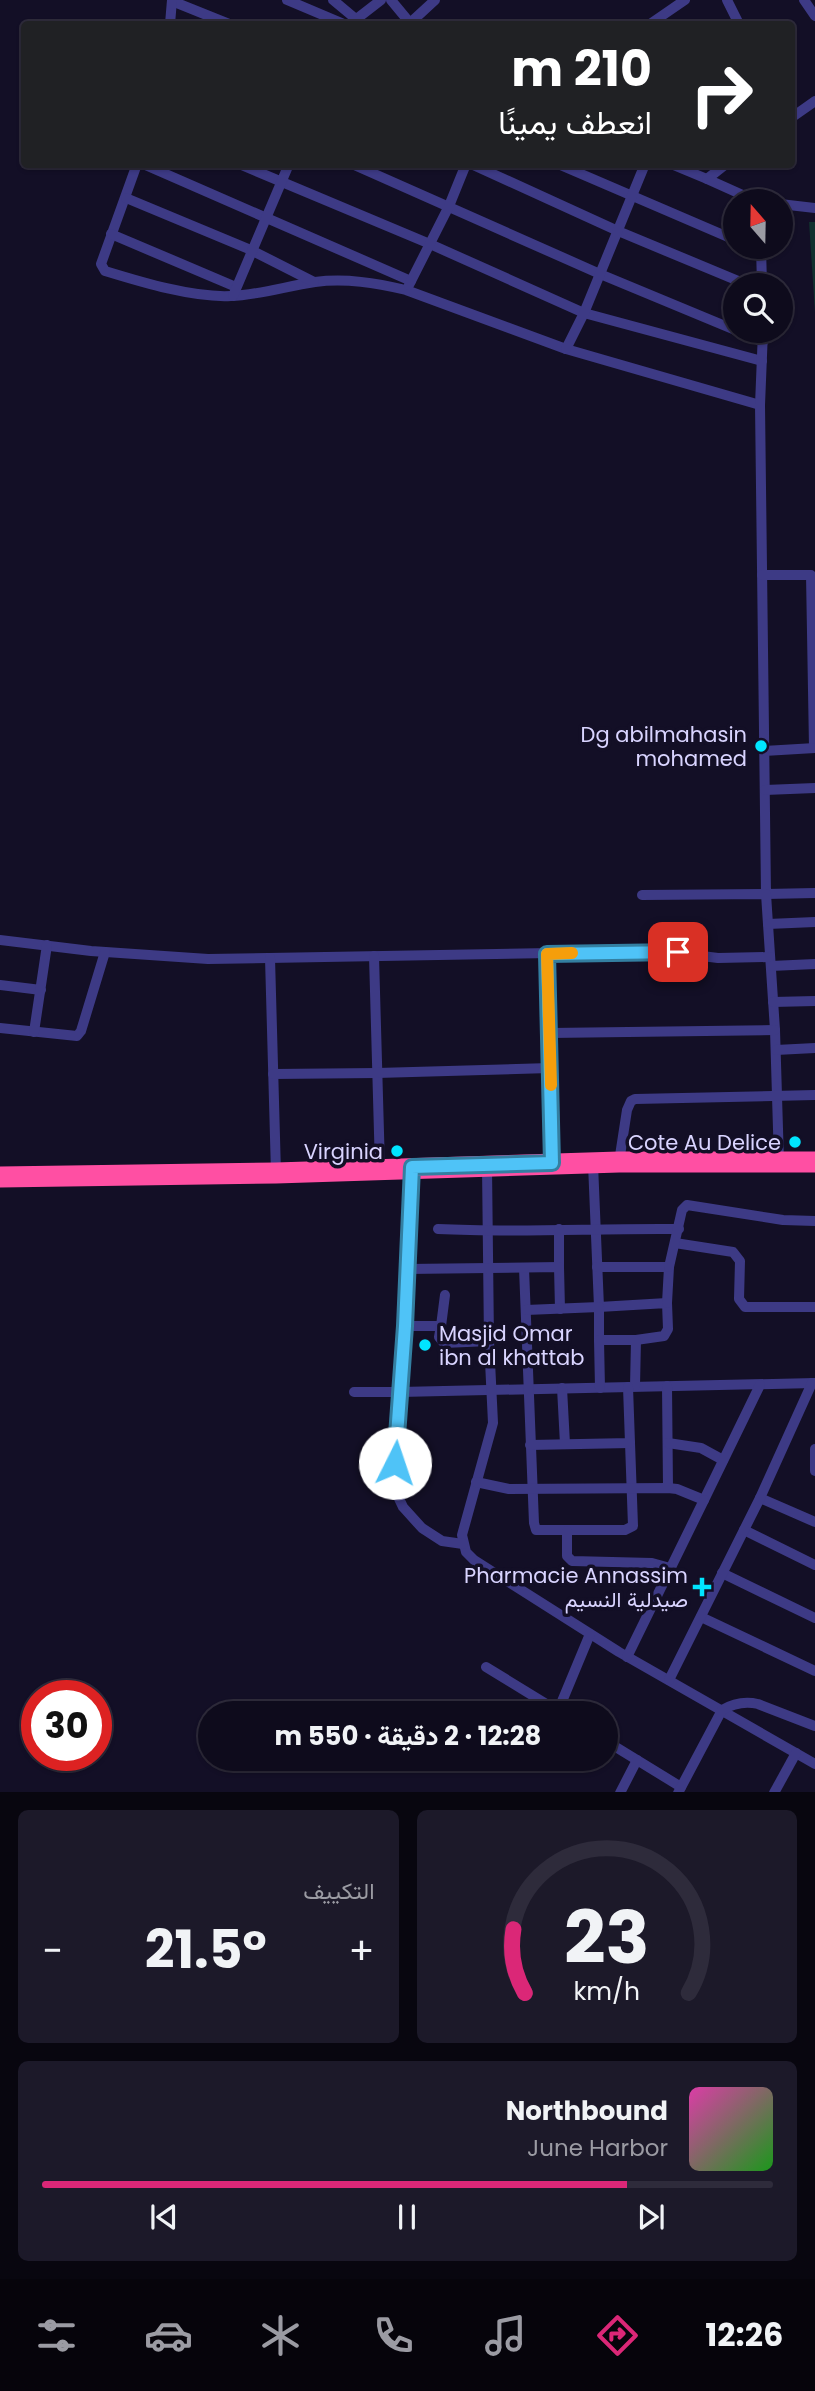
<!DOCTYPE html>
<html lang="ar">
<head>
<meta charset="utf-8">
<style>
  body { margin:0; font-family:Poppins,Vazirmatn,sans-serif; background:#1c1929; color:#f1f3f6; direction:rtl; height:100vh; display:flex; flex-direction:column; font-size:26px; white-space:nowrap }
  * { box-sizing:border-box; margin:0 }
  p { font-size:23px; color:#9b9ba3 }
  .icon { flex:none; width:38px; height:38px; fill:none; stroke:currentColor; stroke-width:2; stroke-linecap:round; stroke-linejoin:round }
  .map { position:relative; height:1792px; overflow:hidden; direction:ltr }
  .panel { display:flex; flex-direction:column; gap:18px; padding:18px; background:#08060f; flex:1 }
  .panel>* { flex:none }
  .banner { position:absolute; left:21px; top:21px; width:774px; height:147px; border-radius:7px; box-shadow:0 2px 5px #0004,0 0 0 2px #2e2b3b; direction:rtl; background:#202124; color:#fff; overflow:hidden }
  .needle { width:46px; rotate:340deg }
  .fabs { position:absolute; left:723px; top:189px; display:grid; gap:14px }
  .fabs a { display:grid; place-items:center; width:70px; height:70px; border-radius:50%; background:#0e0b1c; box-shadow:0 2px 5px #0004,0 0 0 2px #2e2b3b; font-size:35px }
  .speed { position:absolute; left:21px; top:1680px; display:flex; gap:14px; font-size:35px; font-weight:700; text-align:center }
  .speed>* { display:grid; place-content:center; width:91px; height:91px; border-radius:50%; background:#0e0b1c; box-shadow:0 2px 5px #0004,0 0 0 2px #2e2b3b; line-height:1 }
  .speed .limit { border:10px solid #d22; background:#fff; color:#111 }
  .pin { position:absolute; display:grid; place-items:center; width:60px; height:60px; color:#fff; margin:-30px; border-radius:14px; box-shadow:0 4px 10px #0006 }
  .me { position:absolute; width:77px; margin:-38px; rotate:4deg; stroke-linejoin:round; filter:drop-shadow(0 0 5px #0008) }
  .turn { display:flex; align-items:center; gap:24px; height:147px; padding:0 28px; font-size:32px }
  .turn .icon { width:91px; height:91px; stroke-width:2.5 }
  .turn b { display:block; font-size:49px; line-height:60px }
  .big { font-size:52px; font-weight:700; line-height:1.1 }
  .panel .widget { flex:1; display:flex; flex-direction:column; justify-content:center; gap:10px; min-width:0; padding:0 24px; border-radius:10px; background:#1c1929 }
  .panel .dial { align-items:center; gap:0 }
  .dial svg { height:182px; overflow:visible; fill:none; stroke:#2e2b3b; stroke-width:7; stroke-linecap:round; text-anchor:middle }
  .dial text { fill:#f1f3f6; stroke:none }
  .song { display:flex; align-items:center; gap:21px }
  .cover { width:84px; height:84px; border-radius:10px; background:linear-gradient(135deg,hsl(320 70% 55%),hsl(120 70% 35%)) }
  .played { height:7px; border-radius:4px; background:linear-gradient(90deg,#db2777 80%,#2e2b3b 80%) }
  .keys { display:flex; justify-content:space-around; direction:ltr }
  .heat { display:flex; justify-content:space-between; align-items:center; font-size:38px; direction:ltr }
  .panel .tiles { flex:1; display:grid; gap:18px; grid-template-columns:1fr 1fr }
  .widget:last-child { grid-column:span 2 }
  .trip { position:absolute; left:198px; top:1701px; width:420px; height:70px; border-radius:35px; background:#0e0b1c; box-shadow:0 2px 5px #0004,0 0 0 2px #2e2b3b; font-weight:700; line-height:70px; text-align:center; direction:rtl }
  .tabs { display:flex; height:112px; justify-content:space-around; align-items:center; background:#06040b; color:#9b9ba3 }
  .tabs .icon { width:49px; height:49px }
  .tabs .on { color:#db2777 }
  .tabs b { font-size:32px; color:#f1f3f6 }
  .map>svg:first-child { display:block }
</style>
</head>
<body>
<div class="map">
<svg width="815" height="1793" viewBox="0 0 815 1793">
  <rect width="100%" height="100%" fill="#130f26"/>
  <path fill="#12302f" d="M809,222H815V313Z"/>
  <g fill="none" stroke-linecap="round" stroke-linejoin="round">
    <g stroke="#3d3a85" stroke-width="10">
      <path d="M287,0L344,24"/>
      <path d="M333,0L357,20"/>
      <path d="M391,0L410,23"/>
      <path d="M727,0L739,24"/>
      <path d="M804,0L815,16"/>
      <path d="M172,1L229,24"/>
      <path d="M170,24L172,0"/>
      <path d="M350,24L381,0"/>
      <path d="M409,24L435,0"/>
      <path d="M650,24L685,0"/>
      <path d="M791,118L815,101"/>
      <path d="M137,164L101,264L105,271C141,282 193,298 231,296C259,295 287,286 315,282C346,278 376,283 406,290L566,349L760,405"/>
      <path d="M143,164L411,281"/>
      <path d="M239,164L430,244L584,313L762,361"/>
      <path d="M352,164L600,274L735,330"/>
      <path d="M471,164L618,231L748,285"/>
      <path d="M558,164L735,240"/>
      <path d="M671,164L707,179"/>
      <path d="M726,164L707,179L756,201"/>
      <path d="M126,198L251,250L314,282"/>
      <path d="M780,204L815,208"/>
      <path d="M111,234L236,287"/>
      <path d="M761,247L762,285"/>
      <path d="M409,285L449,206L466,164"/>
      <path d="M233,296L289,164"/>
      <path d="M737,331L763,342"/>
      <path d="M763,331L760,405L766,894L815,893"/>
      <path d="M566,349L584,313L645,164"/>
      <path d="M762,575H811L814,748"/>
      <path d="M764,751L815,748"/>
      <path d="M765,790L815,788"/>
      <path d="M642,895L766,894L775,1030L779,1162"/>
      <path d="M768,924L815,922"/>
      <path d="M0,940L91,951L208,959L662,951L718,958L770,957"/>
      <path d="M547,954L552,1163"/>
      <path d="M374,956L380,1168"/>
      <path d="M270,958L276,1173"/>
      <path d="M771,966L815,964"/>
      <path d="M0,985L41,990"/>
      <path d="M773,1002L815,1001"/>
      <path d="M0,1028L77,1036L81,1031L105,952"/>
      <path d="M34,1032L47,945"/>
      <path d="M550,1033L775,1030"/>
      <path d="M776,1050L815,1048"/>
      <path d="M273,1074L377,1073L550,1068"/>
      <path d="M619,1162L627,1110L631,1101L635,1099L815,1095"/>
      <path d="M593,1164L599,1307L667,1303L668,1329L664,1336L636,1340"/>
      <path d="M412,1167L400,1392L815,1383"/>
      <path d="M487,1167L489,1341"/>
      <path d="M438,1229C518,1233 598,1228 679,1229"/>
      <path d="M559,1229V1267"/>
      <path d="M675,1243L733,1252L740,1261L739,1299L745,1307H815"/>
      <path d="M597,1267H669L667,1303"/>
      <path d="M669,1267L682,1210L687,1205L783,1220L815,1221"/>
      <path d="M524,1268L534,1523L536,1530H625L633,1526L630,1443"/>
      <path d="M407,1269L559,1267L560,1309"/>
      <path d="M526,1310L599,1307V1340"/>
      <path d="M405,1326H441L445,1295"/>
      <path d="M441,1326L439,1337L444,1343L489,1341L493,1423L462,1535L466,1552L474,1560L619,1652L815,1764"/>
      <path d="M667,1386L668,1488"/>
      <path d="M562,1388L565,1444"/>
      <path d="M600,1388L599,1340H636L635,1386"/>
      <path d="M354,1392H400L393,1486L403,1507L422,1528L442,1541L463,1544"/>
      <path d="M668,1443L701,1448L723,1460"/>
      <path d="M530,1445L630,1443L628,1387"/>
      <path d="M815,1449V1471"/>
      <path d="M476,1482L509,1489L668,1488L677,1489L704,1500L760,1385"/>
      <path d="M760,1498L815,1522"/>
      <path d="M744,1530L815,1565"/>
      <path d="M567,1531V1556L572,1561L652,1563L670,1568"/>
      <path d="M722,1573L815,1618"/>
      <path d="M701,1617L815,1671"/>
      <path d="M627,1657L704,1500"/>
      <path d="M486,1667L561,1713"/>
      <path d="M669,1680L760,1498L812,1383"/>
      <path d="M558,1711L590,1634"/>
      <path d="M606,1741L681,1787"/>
      <path d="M620,1793L637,1760"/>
      <path d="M678,1793L722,1710C734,1703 745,1701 758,1704L815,1726"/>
      <path d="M774,1793L796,1753"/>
    </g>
    <path stroke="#ff4fa3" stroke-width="21" d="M0,1177L276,1173L619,1162H815"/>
  </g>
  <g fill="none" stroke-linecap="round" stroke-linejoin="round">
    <defs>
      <path id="route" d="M395,1463L405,1326L412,1167L552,1163L547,954L678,952"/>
    </defs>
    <use href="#route" stroke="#337fa1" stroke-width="18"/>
    <use href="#route" stroke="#4fc3f7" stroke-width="12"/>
    <path stroke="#f59e0b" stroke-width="12" d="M551,1085L547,954L572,953"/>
  </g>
  <g fill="#00e5ff" stroke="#130f26" stroke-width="2.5">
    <circle cx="761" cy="746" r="7"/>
    <circle cx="795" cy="1142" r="7"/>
    <circle cx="397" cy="1151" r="7"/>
    <circle cx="425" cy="1345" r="7"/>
    <path d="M698.5 1576.5h7v7h7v7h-7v7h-7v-7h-7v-7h7z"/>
  </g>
  <g text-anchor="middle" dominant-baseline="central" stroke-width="7" stroke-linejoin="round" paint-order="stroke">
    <g font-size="21" fill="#d9d4ff" stroke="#130f26" text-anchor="end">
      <text x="747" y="734">Dg abilmahasin<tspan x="747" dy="24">mohamed</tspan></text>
      <text x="781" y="1142">Cote Au Delice</text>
      <text x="383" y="1151">Virginia</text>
      <text x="439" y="1333" text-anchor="start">Masjid Omar<tspan x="439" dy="24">ibn al khattab</tspan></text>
      <text x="688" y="1575">Pharmacie Annassim<tspan x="688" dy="24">صيدلية النسيم</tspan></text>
    </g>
  </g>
</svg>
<div class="fabs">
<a><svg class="needle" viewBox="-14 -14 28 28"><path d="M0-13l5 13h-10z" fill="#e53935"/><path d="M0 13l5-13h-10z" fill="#9b9ba3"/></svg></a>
<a><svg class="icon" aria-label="search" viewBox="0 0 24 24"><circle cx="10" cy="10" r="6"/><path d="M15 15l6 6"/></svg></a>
</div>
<div class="speed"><div class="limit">30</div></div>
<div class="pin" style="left:678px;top:952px;background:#d93025"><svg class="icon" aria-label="arrive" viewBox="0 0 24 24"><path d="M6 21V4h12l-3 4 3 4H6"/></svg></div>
<svg class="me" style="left:395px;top:1463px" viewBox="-20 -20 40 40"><circle r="19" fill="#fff"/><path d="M0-13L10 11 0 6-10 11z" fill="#4fc3f7"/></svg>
<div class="trip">12:28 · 2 دقيقة · 550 m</div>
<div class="banner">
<div class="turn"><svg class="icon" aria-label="right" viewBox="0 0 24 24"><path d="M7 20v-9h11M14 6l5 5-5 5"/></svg><div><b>210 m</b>انعطف يمينًا</div></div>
</div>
</div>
<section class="panel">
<div class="tiles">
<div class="widget dial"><svg viewBox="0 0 100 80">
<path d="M14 69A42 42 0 1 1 86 69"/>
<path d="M14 69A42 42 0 0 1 9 41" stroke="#db2777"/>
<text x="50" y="56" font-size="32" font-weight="700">23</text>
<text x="50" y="72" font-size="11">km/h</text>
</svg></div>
<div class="widget"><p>التكييف</p>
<div class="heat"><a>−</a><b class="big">21.5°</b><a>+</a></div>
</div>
<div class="widget">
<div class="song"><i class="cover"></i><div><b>Northbound</b><p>June Harbor</p></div></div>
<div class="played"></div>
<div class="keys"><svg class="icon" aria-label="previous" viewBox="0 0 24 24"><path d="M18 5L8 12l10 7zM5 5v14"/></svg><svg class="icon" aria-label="pause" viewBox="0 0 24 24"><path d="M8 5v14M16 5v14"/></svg><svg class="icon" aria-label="next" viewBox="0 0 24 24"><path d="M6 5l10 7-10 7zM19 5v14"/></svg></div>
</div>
</div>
</section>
<nav class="tabs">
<b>12:26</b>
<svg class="icon on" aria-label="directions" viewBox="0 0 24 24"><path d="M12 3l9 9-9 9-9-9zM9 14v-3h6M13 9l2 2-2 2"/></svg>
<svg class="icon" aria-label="music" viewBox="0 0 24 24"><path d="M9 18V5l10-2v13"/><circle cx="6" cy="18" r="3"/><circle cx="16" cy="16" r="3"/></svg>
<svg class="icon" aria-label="phone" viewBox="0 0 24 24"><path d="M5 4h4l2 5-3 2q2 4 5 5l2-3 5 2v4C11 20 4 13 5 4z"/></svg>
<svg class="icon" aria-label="climate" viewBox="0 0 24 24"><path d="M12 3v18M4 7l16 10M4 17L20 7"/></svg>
<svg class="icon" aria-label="car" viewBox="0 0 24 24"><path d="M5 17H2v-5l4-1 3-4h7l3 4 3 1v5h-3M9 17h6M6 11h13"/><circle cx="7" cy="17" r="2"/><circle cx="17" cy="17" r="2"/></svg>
<svg class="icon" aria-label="filters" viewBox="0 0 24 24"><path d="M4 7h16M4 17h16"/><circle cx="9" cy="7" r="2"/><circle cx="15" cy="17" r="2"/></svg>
</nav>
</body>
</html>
